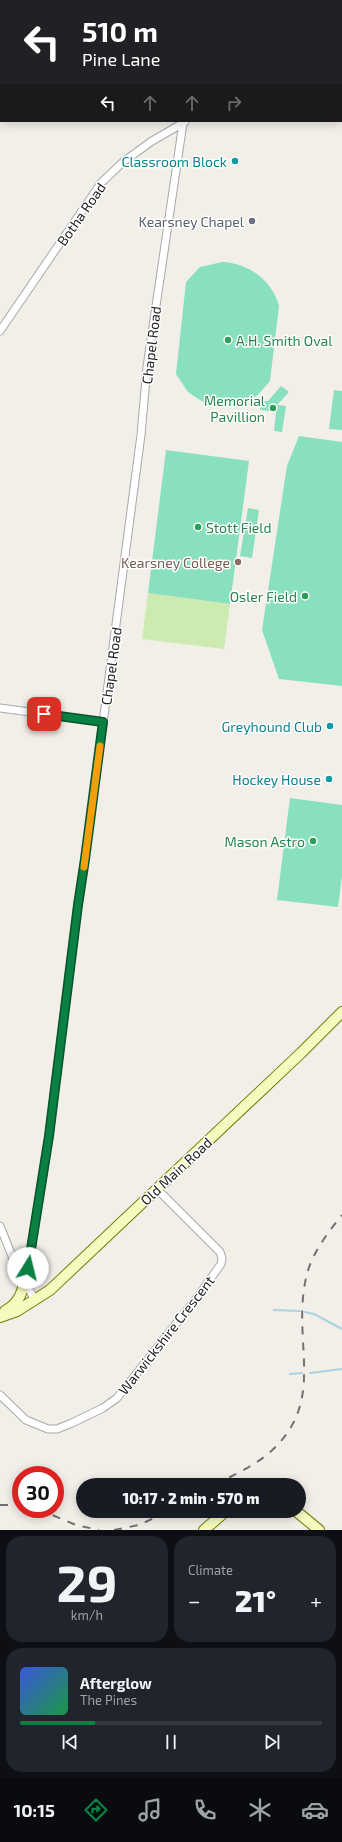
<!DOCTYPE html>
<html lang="en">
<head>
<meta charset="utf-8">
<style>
  body { margin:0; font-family:"Exo 2",sans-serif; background:#20242c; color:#f1f3f6; height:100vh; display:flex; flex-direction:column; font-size:15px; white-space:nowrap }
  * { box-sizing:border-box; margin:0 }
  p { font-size:13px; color:#9ea1a6 }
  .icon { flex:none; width:22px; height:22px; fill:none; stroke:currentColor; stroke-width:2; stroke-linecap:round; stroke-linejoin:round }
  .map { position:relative; height:1530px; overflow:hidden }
  .side { display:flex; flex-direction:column; gap:6px; padding:6px; background:#0d0f14; flex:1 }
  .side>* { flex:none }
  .banner { position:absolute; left:0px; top:0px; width:342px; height:122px; box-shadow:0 2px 10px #0003; background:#202124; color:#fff; overflow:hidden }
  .speed { position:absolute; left:12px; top:1466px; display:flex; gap:8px; font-size:20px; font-weight:700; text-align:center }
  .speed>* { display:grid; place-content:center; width:52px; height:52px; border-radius:50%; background:#171b24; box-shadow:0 2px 10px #0003; line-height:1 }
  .speed .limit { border:6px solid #d22; background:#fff; color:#111 }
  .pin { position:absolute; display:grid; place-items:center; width:34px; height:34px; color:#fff; margin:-17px; border-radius:8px; box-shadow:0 2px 6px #0006 }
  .me { position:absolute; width:44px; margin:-22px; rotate:9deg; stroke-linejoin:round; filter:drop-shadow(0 0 3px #0008) }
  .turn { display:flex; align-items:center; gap:14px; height:84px; padding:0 16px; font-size:18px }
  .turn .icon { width:52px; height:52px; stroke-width:2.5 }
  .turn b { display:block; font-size:28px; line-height:34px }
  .lanes { display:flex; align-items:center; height:38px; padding:0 16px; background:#0003; justify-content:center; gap:20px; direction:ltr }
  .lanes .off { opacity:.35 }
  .big { font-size:30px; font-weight:800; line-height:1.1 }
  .side .card { flex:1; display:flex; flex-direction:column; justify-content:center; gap:6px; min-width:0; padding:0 14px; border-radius:16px; background:#20242c }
  .side .dial { align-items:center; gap:0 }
  .dial b { font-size:52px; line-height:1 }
  .song { display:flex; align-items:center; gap:12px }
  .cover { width:48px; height:48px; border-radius:6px; background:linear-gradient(135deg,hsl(230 70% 55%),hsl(140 70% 35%)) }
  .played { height:4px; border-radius:2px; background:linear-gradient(90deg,#0b8043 25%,#363941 25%) }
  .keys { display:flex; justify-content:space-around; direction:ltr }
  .heat { display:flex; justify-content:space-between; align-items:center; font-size:22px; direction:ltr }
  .side .tiles { flex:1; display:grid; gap:6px; grid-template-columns:1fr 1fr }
  .card:last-child { grid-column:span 2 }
  .trip { position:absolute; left:76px; top:1478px; width:230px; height:40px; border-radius:20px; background:#171b24; box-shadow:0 2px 10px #0003; font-weight:800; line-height:40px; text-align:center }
  .tabs { display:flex; height:64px; justify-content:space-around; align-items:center; background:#090b0e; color:#9ea1a6 }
  .tabs .icon { width:28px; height:28px }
  .tabs .current { color:#0b8043 }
  .tabs b { font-size:18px; color:#f1f3f6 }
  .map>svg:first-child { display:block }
</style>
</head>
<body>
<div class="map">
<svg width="342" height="1530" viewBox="0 0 342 1530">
  <rect width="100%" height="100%" fill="#f2efe9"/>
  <path fill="#cdebb0" d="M148,593L230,604L224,649L142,639Z"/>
  <g fill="#88e0be">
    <path d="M222,262C248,263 272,280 279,306L270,381L257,396L235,405H213L203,402L188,392L176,374L186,282L200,267Z"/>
    <path d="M281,386L289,392L277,405L286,406L282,432L274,431L276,412L260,410V401H268Z"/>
    <path d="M334,390L342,391V430L329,429Z"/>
    <path d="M299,436L342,442V686L279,679L262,630L287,466Z"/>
    <path d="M166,450L249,461L230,604L148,593Z"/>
    <path d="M248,508L259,510L252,558L240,556Z"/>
    <path d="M290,798L342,805V876L338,907L277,900Z"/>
  </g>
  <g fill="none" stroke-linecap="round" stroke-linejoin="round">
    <g stroke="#aad3df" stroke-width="2">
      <path d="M274,1310L300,1311"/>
      <path d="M305,1312L314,1314L342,1329"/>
      <path d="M310,1373L342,1369"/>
      <path d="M290,1374L302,1373"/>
    </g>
    <defs>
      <g id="street">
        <path d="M332,1V0"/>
        <path d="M0,331L101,183L123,162L152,141L185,122"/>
        <path d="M0,708L103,722"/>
        <path d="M0,1226L16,1266L35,1300"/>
        <path d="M25,1280L28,1268L49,1136L78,905L85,859L141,435L147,367L183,123"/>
        <path d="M0,1395L26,1420L48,1429H57L72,1423L103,1408L117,1398L199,1295L221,1264L222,1258L220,1252L157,1189"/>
      </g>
      <g id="secondary">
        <path d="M5,1311C18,1304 22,1294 25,1280"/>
        <path d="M0,1317L17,1311L50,1290L301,1053L342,1012"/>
        <path d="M296,1511L319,1530"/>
        <path d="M204,1530L226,1511"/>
      </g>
    </defs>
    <use href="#street" stroke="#a9a9a9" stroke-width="9"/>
    <use href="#secondary" stroke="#707d05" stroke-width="12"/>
    <use href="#street" stroke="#fff" stroke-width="7"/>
    <use href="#secondary" stroke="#f7fabf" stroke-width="10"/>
    <g stroke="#707070" stroke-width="2" stroke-dasharray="8 8" stroke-linecap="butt">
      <path d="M215,1485C233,1475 252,1467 268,1454C327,1403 293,1347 305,1283C309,1257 326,1235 342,1215"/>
      <path d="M0,1505H21"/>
      <path d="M38,1509L76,1525L99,1530"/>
      <path d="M114,1530L139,1525L169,1511"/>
    </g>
  </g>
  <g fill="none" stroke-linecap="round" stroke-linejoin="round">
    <defs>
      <path id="route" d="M28,1268L49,1136L78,905L85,859L103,722L44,714"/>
    </defs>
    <use href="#route" stroke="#07532c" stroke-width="10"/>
    <use href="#route" stroke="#0b8043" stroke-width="7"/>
    <path stroke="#f59e0b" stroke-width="7" d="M84,867L100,746"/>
  </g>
  <g fill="#0f9aa8" stroke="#fff" stroke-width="1.5">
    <circle cx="235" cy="161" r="4"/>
    <circle cx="330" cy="726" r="4"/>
    <circle cx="329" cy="779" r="4"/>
  </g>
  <circle fill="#6b7280" stroke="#fff" stroke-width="1.5" cx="252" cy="221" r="4"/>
  <g fill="#2e9e5b" stroke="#fff" stroke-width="1.5">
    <circle cx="228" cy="340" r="4"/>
    <circle cx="273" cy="408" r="4"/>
    <circle cx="198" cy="527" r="4"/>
    <circle cx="305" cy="596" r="4"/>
    <circle cx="313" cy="841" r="4"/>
  </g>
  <circle fill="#8d6e63" stroke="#fff" stroke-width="1.5" cx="238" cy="562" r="4"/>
  <g text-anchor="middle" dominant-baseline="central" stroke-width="3" stroke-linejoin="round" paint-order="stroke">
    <g font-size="14" fill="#0d838f" stroke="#fff" text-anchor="end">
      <text x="227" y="161">Classroom Block</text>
      <text x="322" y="726">Greyhound Club</text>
      <text x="321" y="779">Hockey House</text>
    </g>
    <g font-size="14" fill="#222" stroke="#fff">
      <text transform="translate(81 214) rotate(-55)">Botha Road</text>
      <text transform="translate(151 345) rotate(-83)">Chapel Road</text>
      <text transform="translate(111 666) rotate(-82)">Chapel Road</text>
      <text transform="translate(176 1171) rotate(-43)">Old Main Road</text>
      <text transform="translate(166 1335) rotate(-52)">Warwickshire Crescent</text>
    </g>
    <g font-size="14" fill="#5b616d" stroke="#fff" text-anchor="end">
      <text x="244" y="221">Kearsney Chapel</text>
    </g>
    <g font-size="14" fill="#27864d" stroke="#fff" text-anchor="end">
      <text x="236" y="340" text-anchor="start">A.H. Smith Oval</text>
      <text x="265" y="400">Memorial<tspan x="265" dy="16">Pavillion</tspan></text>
      <text x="206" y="527" text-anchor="start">Stott Field</text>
      <text x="297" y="596">Osler Field</text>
      <text x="305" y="841">Mason Astro</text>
    </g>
    <g font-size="14" fill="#785e54" stroke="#fff" text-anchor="end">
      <text x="230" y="562">Kearsney College</text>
    </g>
  </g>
</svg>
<div class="speed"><div class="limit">30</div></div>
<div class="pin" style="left:44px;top:714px;background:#d93025"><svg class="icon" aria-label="arrive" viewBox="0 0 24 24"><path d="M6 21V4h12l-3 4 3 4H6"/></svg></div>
<svg class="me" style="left:28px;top:1268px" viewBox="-20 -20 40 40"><circle r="19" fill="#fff"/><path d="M0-13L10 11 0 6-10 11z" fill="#0b8043"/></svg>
<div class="trip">10:17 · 2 min · 570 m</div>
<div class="banner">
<div class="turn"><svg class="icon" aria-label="left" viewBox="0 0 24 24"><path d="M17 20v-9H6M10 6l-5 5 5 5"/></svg><div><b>510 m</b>Pine Lane</div></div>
<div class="lanes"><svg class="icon" aria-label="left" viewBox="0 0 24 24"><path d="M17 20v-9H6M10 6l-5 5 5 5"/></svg><svg class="icon off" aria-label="ahead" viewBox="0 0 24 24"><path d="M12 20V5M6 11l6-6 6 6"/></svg><svg class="icon off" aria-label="ahead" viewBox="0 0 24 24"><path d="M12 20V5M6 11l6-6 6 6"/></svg><svg class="icon off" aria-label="right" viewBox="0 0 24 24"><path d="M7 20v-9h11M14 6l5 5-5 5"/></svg></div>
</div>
</div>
<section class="side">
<div class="tiles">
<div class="card dial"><b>29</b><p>km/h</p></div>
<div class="card"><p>Climate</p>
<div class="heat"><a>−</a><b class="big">21°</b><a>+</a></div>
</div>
<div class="card">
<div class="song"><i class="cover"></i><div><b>Afterglow</b><p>The Pines</p></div></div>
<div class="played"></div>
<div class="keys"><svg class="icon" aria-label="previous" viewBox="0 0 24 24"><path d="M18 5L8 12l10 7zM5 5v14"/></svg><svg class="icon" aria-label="pause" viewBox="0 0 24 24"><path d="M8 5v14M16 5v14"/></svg><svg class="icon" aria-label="next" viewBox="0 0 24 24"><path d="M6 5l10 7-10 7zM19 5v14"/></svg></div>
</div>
</div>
</section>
<nav class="tabs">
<b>10:15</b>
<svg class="icon current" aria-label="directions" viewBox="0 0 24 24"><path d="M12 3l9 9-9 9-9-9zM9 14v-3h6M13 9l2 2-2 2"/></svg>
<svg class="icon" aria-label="music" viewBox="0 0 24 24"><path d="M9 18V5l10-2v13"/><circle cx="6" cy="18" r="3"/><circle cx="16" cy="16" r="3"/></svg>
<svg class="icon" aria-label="phone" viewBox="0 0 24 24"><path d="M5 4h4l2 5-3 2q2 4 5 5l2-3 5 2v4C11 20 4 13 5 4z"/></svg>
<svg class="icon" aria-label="climate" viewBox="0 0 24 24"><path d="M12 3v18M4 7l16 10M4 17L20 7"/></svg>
<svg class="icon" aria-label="car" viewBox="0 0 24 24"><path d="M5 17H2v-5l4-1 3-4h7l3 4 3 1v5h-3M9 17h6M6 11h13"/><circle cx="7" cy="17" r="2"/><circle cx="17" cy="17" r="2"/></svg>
</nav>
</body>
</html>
